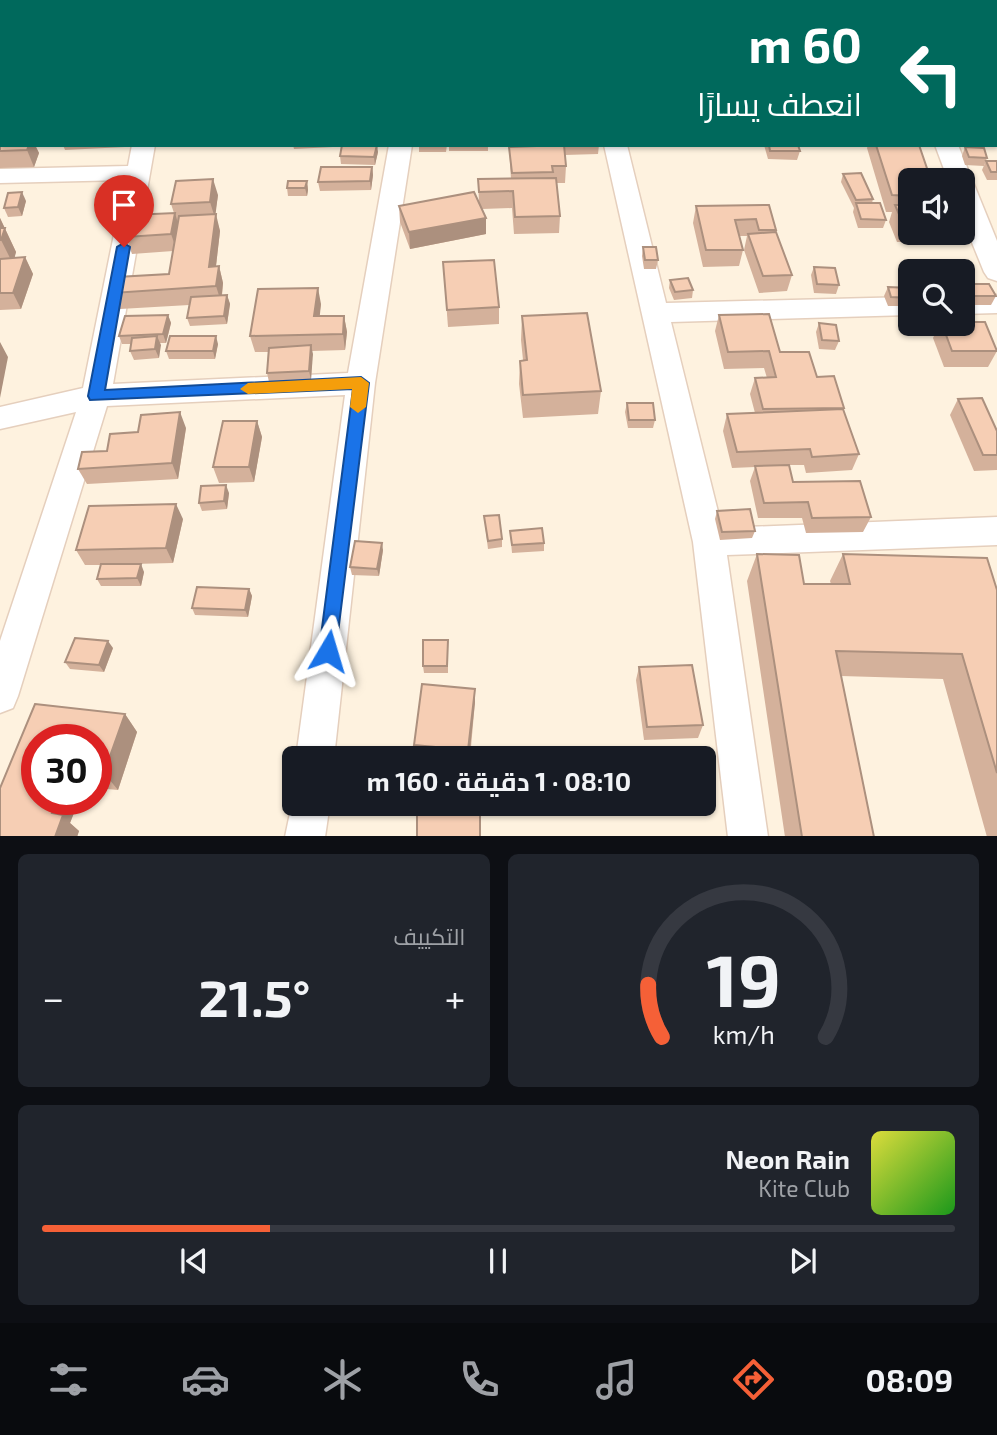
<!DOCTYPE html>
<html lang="ar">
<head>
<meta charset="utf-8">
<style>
  body { margin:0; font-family:"Exo 2",Cairo,sans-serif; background:#20242c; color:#f1f3f6; direction:rtl; height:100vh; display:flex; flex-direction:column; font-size:26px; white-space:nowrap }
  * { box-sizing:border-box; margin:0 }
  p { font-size:23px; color:#9ea1a6 }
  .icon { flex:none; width:38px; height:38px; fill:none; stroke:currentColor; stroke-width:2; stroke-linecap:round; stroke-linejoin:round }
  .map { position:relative; height:836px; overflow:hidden; direction:ltr }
  .details { display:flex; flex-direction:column; gap:18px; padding:18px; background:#0d0f14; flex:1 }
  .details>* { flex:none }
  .top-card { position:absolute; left:0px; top:0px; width:998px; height:147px; box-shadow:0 2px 5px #0004; direction:rtl; background:#00695c; color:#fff; overflow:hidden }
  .tools { position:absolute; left:898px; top:168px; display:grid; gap:14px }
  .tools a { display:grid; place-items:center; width:77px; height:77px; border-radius:10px; background:#171b24; box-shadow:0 2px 5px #0004; font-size:35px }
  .speed { position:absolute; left:21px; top:724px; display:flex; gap:14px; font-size:35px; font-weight:700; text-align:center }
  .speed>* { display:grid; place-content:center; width:91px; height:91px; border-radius:50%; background:#171b24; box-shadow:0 2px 5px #0004; line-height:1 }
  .speed .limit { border:10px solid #d22; background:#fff; color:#111 }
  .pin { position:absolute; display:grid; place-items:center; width:60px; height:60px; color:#fff; margin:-72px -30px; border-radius:50% 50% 50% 0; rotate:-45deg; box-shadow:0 0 7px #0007 }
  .pin .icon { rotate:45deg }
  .me { position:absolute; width:77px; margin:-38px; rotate:7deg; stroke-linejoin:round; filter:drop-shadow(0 0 5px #0008) }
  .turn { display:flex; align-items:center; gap:24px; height:147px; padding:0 21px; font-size:32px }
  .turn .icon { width:91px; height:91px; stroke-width:2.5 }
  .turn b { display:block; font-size:49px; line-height:60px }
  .big { font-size:52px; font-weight:700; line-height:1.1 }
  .details .card { flex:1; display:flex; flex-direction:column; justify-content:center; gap:10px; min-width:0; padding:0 24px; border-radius:10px; background:#20242c }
  .details .dial { align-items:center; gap:0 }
  .dial svg { height:182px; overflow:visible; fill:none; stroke:#363941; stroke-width:7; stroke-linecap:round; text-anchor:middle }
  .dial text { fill:#f1f3f6; stroke:none }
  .song { display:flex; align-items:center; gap:21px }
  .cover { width:84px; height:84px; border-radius:10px; background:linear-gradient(135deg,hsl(60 70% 55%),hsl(120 70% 35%)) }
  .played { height:7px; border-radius:4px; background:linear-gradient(90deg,#f56037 25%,#363941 25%) }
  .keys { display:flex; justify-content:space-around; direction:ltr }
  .heat { display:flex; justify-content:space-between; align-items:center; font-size:38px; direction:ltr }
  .details .tiles { flex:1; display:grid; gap:18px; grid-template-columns:1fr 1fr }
  .card:last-child { grid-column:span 2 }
  .trip { position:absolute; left:282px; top:746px; width:434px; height:70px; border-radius:10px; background:#171b24; box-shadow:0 2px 5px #0004; font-weight:700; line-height:70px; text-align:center; direction:rtl }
  .menu { display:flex; height:112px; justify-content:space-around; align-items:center; background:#090b0e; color:#9ea1a6 }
  .menu .icon { width:49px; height:49px }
  .menu .selected { color:#f56037 }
  .menu b { font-size:32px; color:#f1f3f6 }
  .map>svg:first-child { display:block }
</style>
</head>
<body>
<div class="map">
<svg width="997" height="837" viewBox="0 0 997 837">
  <rect width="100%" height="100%" fill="#fef2df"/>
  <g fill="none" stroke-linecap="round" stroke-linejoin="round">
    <defs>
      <g id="street">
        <path d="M180,0H200L179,2Z"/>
        <rect x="646" y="0" width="20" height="2"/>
        <path d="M875,0H917L919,2H877Z"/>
        <path d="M997,0V12H996V2H990Z"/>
        <rect x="0" y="70" width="2" height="12"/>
        <rect x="996" y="111" width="1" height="14"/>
        <path d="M132,145H155L113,384L348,373L389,145H412L375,383L334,758H296L345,395L107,406L18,696L13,708L0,713V641L76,412L0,429V407L83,388L125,180L0,183V169L128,166Z"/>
        <path d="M604,145H627L666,303L910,297V315L671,322L722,528L997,517V545L727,555L768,837H728L693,542Z"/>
        <path d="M935,145H958L997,241V281L988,278L984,272L962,218V180H948Z"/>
        <path d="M997,295V313L962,314V296Z"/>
        <path d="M294,794V803H330L325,837H285Z"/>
      </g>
    </defs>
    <use href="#street" stroke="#e5cfbd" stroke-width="3"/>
    <use href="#street" fill="#fff" fill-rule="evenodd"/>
  </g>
  <g fill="#d4b19b">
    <path d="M69,0H146L145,2H68Z"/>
    <path d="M411,0H448L447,2H412Z"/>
    <path d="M0,124L35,145L39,153L34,167L0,168Z"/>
    <path d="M63,145H125V147L65,150Z"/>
    <path d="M293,145H333V147L294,149Z"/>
    <path d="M419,145H447L446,152H419Z"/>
    <rect x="449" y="145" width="39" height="6"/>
    <path d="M527,145H599L598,154L565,155L566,166L565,183H557L560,216L559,233L514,234L512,208L482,209L486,218V234L410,249L400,222L399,206L479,203L478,179H511L509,147L527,146Z"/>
    <path d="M764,145H798L800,151L797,160L768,159Z"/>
    <path d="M868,145H919L910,180V233H953L949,242H897L889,222L892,212H886L867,148Z"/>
    <path d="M965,147L987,158L984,166L965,165L962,156Z"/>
    <path d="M378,152L375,165L341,164L340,156Z"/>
    <path d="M986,161H997V180H987L982,170Z"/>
    <path d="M372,167L373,175L371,190L320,191L318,182Z"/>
    <path d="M843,174L873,199L872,203L886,220L883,228H858L853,212L854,208L841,182Z"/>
    <path d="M307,181L308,190L307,196H288L287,188Z"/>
    <path d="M218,195L215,214L220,231L216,266H219L223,283L222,296L227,295L230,304L227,324L190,326L187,318L189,305L120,309L113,293L169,274L173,251L132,254L126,237L174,213L171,204Z"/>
    <path d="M26,201L22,216L8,217L4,208Z"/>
    <path d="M769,205L776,230V232L792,275L787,291L759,293L744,250L747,236H739L743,250L739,266L703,267L693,223L696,206Z"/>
    <path d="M0,218L16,252L14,258L25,257L33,274L21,309L0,310Z"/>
    <path d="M643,247L658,260L656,269H644L642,256Z"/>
    <path d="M443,262L499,307V324L448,327Z"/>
    <path d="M814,267L839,285L836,294L814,293L811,275Z"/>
    <path d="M670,280L693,290L692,298L674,300L669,288Z"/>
    <path d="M967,284L996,296L991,305H969L963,292Z"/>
    <path d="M888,287L910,288V306H888L884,296Z"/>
    <path d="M321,304L319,316H344L347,332L345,350L312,351L311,380L269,382L267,373L268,352H255L250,336Z"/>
    <path d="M168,315L171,323L166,343H160L159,358L134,360L130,351L131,344H122L119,336Z"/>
    <path d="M719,315L780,352L817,377L844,408L843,411L859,454L852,470L806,473L804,465H789L793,482L871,517L863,532L806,533L802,518H758L750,481L755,467L732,468L723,431L727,414L755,413L750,394L755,378H767L764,368L724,369L715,331Z"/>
    <path d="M522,316L601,391L598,414L523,418L519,384L520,361L523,360L521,340Z"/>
    <path d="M819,323L839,341L835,350L819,349L816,332Z"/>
    <path d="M940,324H962L997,351L988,367H944L933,338Z"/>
    <path d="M218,344L215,359H169L166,351Z"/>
    <path d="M958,399L997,431V470L974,471L950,415Z"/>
    <path d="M627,403L655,420L653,428H628L625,412Z"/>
    <path d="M257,421L262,437L254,482L219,483L213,467Z"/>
    <path d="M186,428L178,479L87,484L78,469L107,451Z"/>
    <path d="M229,493L227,509L202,511L199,503Z"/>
    <path d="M717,511L755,531L752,538L720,540L715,519Z"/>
    <path d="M484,516L502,539V547L488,549Z"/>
    <path d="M183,519L173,563L133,564L144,572L141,586H101L97,579L101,565H85L76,550Z"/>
    <path d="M510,531L544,543V551L512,553Z"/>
    <path d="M383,550L379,576L352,575L350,567Z"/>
    <path d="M757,554L804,584H831L830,581L843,554L997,590V837H987L943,679L841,676L874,837H785L747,581Z"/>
    <path d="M249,589L252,596L248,617L195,615L192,608Z"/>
    <path d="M448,647V673H424L423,666Z"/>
    <path d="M113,648L104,672L70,669L65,662Z"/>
    <path d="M639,667L703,725L698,738L644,740L636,680Z"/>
    <path d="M475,689V702L470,758L416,757L414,745Z"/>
    <path d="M35,704L125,714L137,732L118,790L96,788V740H37V800H79L70,823L79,831L77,837H0V788Z"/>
  </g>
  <g fill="#ac907e">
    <path d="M29,145H35L39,153L34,167L27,150Z"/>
    <path d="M377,145L378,152L375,165L374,157Z"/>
    <path d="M372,167L373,175L371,190L370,181Z"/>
    <path d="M213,179L218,195L215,218L210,202Z"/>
    <path d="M307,181L308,190L307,196L305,188Z"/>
    <path d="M22,192L26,201L22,216L18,207Z"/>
    <path d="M175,213L180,230L177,251L171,234Z"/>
    <path d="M216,214L220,231L214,283L209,267Z"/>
    <path d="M0,218L16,252L13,264L1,240H0Z"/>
    <path d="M486,218V234L410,249L409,232Z"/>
    <path d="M25,257L33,274L21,309L13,293Z"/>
    <path d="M219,266L223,283L221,302L216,286Z"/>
    <path d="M318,288L321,304L318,333L314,316Z"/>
    <path d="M227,295L230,304L227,324L224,316Z"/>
    <path d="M168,315L171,323L166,343L163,334Z"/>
    <path d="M344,316L347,332L345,350L343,334Z"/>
    <path d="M157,336L161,345L159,358L155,349Z"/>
    <path d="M216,336L218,344L215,359L213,351Z"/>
    <path d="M0,342L8,357L0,398Z"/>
    <path d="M311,345L313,354L311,380L309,371Z"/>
    <path d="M180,412L186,428L178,479L172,463Z"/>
    <path d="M257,421L262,437L254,482L249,467Z"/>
    <path d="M226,485L229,493L227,509L224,501Z"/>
    <path d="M176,504L183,519L173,563L166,548Z"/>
    <path d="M382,543L383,550L379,576L377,569Z"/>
    <path d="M141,564L144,572L141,586L137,578Z"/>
    <path d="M249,589L252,596L248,617L245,610Z"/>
    <path d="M108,641L113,648L104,672L99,665Z"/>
    <path d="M475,689V702L469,758L468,750Z"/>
    <path d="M125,714L137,732L118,790L104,773Z"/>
    <path d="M57,800H79L70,823L79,831L77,837H55L52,813Z"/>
  </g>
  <g fill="#f6ceb4" stroke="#ac907e" stroke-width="2">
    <path d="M69,0H82L81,2H68Z"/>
    <rect x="275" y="0" width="42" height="2"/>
    <rect x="456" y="0" width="26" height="2"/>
    <rect x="564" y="0" width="19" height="2"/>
    <rect x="675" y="0" width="41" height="2"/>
    <path d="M723,0H765L766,2H723Z"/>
    <path d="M799,0L800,2H766V1Z"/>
    <path d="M0,124H2V145H29L27,150L0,151Z"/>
    <path d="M342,145H377L374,157L340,156Z"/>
    <path d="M564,145L566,166H552L553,172L512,173L509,147Z"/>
    <path d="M769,145H798L800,151H770Z"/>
    <path d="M876,145H919L931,180H910V196L892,195Z"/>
    <path d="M965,147L984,148L987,158L969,157Z"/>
    <path d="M986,161H997V172H991Z"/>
    <path d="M321,167H372L370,181L318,182Z"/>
    <path d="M861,173L873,199L856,200L843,174Z"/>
    <path d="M556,178L560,216L515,217L513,191L479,192L478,179Z"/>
    <path d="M213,179L210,202L171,204L176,181Z"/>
    <path d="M288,181H307L305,188H287Z"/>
    <path d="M22,192L18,207L4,208L8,193Z"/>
    <path d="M474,192L486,218L409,232L399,206Z"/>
    <path d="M856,203H880L886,220L861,219Z"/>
    <path d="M769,205L776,230H759L756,219L735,220L743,250H706L696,206Z"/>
    <path d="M895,205H910V226H904Z"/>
    <path d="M175,213L171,234L126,237L131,215Z"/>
    <path d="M216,214L209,267L219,266L216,286L113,293L117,277L169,274L179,216Z"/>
    <path d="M0,228H5L1,240H0Z"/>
    <path d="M776,232L792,275L763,276L748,234Z"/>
    <path d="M643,247H656L658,260H645Z"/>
    <path d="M25,257L13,293H0V259Z"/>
    <path d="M494,260L499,307L447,310L443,262Z"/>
    <path d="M814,267L835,268L839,285L817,284Z"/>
    <path d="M688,278L693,290L675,292L670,280Z"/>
    <path d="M967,284H989L996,296H973Z"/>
    <path d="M888,287L910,288V298L891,297Z"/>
    <path d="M318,288L314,316H344L343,334L250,336L258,289Z"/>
    <path d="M227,295L224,316L187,318L191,297Z"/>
    <path d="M587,313L601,391L523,395L520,361L527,360L522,316Z"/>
    <path d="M769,314L780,352H809L817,377L834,376L844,408L763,409L755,378L776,377L769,351L728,352L719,315Z"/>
    <path d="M168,315L163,334L119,336L125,316Z"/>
    <path d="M962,322H985L997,351H952L942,324H962Z"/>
    <path d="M819,323L836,325L839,341L822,340Z"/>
    <path d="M157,336L155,349L130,351L132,338Z"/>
    <path d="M170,336H216L213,351H166Z"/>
    <path d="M311,345L309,371L267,373L269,348Z"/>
    <path d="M982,398L997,431V455H983L958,399Z"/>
    <path d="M627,403H653L655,420H629Z"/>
    <path d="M843,409L859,454L812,457L810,449L737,452L727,414Z"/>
    <path d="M180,412L172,463L78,469L82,452L107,451L110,434L138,432L141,415Z"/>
    <path d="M223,421H257L249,467H213Z"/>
    <path d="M789,465L793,482L860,481L871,517L812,518L808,502L764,503L755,466Z"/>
    <path d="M226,485L224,501L199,503L201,486Z"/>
    <path d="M176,504L166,548L76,550L89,506Z"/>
    <path d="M750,509L755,531L722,532L717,511Z"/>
    <path d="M499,515L502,539L488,541L484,516Z"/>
    <path d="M542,528L544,543L512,545L510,531Z"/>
    <path d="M355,541L382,543L377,569L350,567Z"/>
    <path d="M757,554L799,555L804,584H850L843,554L987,558L997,590V773L962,654L836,651L874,837H802Z"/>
    <path d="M101,564H141L137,578L97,579Z"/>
    <path d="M197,587L249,589L245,610L192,608Z"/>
    <path d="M75,638L108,641L99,665L65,662Z"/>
    <path d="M423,640H448L447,666H423Z"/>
    <path d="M692,665L703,725L647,727L639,667Z"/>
    <path d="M422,684L475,689L468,750L414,745Z"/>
    <path d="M35,704L125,714L104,773H96V740H37V800H57L52,813L63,815L55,837H0V788Z"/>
    <path d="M431,803H481L482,810L431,812Z"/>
    <path d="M480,812V837H417V813Z"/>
  </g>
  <path fill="#1a73e8" stroke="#114b97" stroke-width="2" d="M124,243L130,247L105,390L361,377L369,383L335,657L328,659L322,657L319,651L353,389L90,400L88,396L117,247Z"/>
  <path fill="#f59e0b" d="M361,377L369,383L366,407L358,413L350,407L352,389L248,394L240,389L248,383Z"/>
</svg>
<div class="tools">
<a><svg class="icon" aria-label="sound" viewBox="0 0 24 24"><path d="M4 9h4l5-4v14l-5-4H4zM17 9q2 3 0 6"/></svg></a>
<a><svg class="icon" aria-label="search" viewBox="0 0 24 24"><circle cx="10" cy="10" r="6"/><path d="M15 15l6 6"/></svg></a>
</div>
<div class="speed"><div class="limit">30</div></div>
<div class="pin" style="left:124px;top:247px;background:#d93025"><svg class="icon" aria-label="arrive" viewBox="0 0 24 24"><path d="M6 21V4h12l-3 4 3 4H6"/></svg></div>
<svg class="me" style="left:328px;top:651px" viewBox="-20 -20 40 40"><path d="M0-17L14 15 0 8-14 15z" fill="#1a73e8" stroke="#fff" stroke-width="4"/></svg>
<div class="trip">08:10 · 1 دقيقة · 160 m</div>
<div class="top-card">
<div class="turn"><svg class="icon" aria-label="left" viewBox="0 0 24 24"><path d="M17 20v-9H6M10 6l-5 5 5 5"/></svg><div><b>60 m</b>انعطف يسارًا</div></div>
</div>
</div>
<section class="details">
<div class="tiles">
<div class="card dial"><svg viewBox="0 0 100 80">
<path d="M14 69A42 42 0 1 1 86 69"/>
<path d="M14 69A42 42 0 0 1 8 46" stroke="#f56037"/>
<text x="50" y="56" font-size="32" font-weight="700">19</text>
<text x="50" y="72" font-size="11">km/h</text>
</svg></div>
<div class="card"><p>التكييف</p>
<div class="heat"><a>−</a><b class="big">21.5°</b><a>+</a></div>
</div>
<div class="card">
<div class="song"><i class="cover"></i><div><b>Neon Rain</b><p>Kite Club</p></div></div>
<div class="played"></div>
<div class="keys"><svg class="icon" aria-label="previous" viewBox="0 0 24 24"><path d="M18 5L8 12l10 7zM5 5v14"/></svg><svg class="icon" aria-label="pause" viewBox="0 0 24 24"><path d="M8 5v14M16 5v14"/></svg><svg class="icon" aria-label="next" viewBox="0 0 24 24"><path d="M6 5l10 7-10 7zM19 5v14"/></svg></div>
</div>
</div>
</section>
<nav class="menu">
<b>08:09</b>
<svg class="icon selected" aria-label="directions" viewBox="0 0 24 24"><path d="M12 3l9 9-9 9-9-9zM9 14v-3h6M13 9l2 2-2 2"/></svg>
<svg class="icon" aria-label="music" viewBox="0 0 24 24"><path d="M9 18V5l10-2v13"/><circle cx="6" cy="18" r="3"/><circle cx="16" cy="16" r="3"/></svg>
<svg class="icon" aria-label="phone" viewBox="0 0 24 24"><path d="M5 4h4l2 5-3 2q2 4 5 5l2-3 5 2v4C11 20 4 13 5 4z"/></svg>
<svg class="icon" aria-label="climate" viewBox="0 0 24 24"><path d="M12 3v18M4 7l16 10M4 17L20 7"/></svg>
<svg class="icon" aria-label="car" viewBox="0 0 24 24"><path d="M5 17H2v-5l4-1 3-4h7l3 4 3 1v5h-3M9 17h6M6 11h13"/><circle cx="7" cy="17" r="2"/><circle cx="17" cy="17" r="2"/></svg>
<svg class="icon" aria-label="filters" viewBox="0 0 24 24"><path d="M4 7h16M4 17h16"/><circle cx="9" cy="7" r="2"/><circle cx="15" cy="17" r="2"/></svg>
</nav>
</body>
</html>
